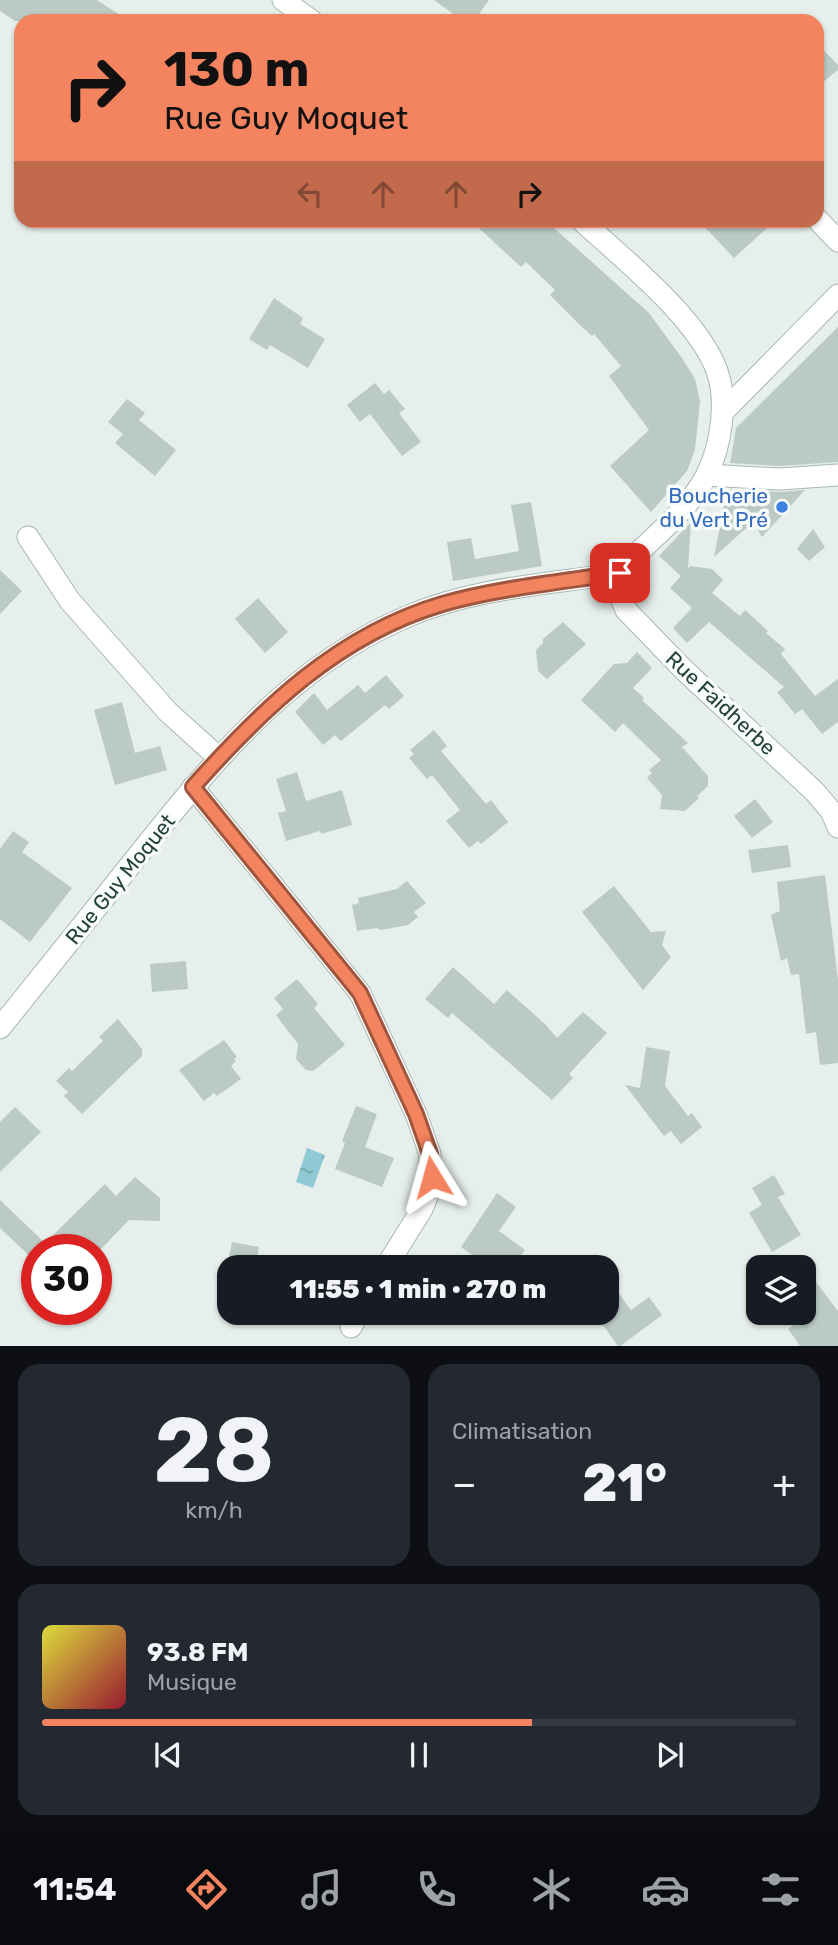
<!DOCTYPE html>
<html lang="fr">
<head>
<meta charset="utf-8">
<style>
  body { margin:0; font-family:Rubik,sans-serif; background:#242831; color:#f1f3f6; height:100vh; display:flex; flex-direction:column; font-size:26px; white-space:nowrap }
  * { box-sizing:border-box; margin:0 }
  p { font-size:23px; color:#9ea1a6 }
  .icon { flex:none; width:38px; height:38px; fill:none; stroke:currentColor; stroke-width:2; stroke-linecap:round; stroke-linejoin:round }
  .map { position:relative; height:1346px; overflow:hidden }
  .side { display:flex; flex-direction:column; gap:18px; padding:18px; background:#0d0f14; flex:1 }
  .side>* { flex:none }
  .hud { position:absolute; left:14px; top:14px; width:810px; height:214px; border-radius:21px; box-shadow:0 2px 5px #0004; background:#f4845f; color:#111; overflow:hidden }
  .tools { position:absolute; left:746px; top:1255px; display:grid; gap:14px }
  .tools a { display:grid; place-items:center; width:70px; height:70px; border-radius:14px; background:#171b24; box-shadow:0 2px 5px #0004; font-size:35px }
  .speed { position:absolute; left:21px; top:1234px; display:flex; gap:14px; font-size:35px; font-weight:700; text-align:center }
  .speed>* { display:grid; place-content:center; width:91px; height:91px; border-radius:50%; background:#171b24; box-shadow:0 2px 5px #0004; line-height:1 }
  .speed .limit { border:10px solid #d22; background:#fff; color:#111 }
  .pin { position:absolute; display:grid; place-items:center; width:60px; height:60px; color:#fff; margin:-30px; border-radius:14px; box-shadow:0 4px 10px #0006 }
  .me { position:absolute; width:77px; margin:-38px; rotate:352deg; stroke-linejoin:round; filter:drop-shadow(0 0 5px #0008) }
  .turn { display:flex; align-items:center; gap:24px; height:147px; padding:0 35px; font-size:32px }
  .turn .icon { width:91px; height:91px; stroke-width:2.5 }
  .turn b { display:block; font-size:49px; line-height:60px }
  .lanes { display:flex; align-items:center; height:66px; padding:0 35px; background:#0003; justify-content:center; gap:35px; direction:ltr }
  .lanes .off { opacity:.35 }
  .big { font-size:52px; font-weight:800; line-height:1.1 }
  .side .card { flex:1; display:flex; flex-direction:column; justify-content:center; gap:10px; min-width:0; padding:0 24px; border-radius:21px; background:#242831 }
  .side .dial { align-items:center; gap:0 }
  .dial b { font-size:91px; line-height:1 }
  .song { display:flex; align-items:center; gap:21px }
  .cover { width:84px; height:84px; border-radius:10px; background:linear-gradient(135deg,hsl(60 70% 55%),hsl(350 70% 35%)) }
  .played { height:7px; border-radius:4px; background:linear-gradient(90deg,#f4845f 65%,#363941 65%) }
  .keys { display:flex; justify-content:space-around; direction:ltr }
  .heat { display:flex; justify-content:space-between; align-items:center; font-size:38px; direction:ltr }
  .side .tiles { flex:1; display:grid; gap:18px; grid-template-columns:1fr 1fr }
  .card:last-child { grid-column:span 2 }
  .trip { position:absolute; left:217px; top:1255px; width:402px; height:70px; border-radius:21px; background:#171b24; box-shadow:0 2px 5px #0004; font-weight:800; line-height:70px; text-align:center }
  .dock { display:flex; height:112px; justify-content:space-around; align-items:center; background:#090b0e; color:#9ea1a6 }
  .dock .icon { width:49px; height:49px }
  .dock .active { color:#f4845f }
  .dock b { font-size:32px; color:#f1f3f6 }
  .map>svg:first-child { display:block }
</style>
</head>
<body>
<div class="map">
<svg width="838" height="1347" viewBox="0 0 838 1347">
  <defs>
    <pattern id="water-ripples" width="26" height="14" patternUnits="userSpaceOnUse" patternTransform="scale(1.75)"><rect width="26" height="14" fill="#8ec9d4"/><path d="M2 4q2-2 4 0t4 0M15 11q2-2 4 0t4 0" fill="none" stroke="#74a5ad"/></pattern>
  </defs>
  <rect width="100%" height="100%" fill="#e6efeb"/>
  <path fill="url(#water-ripples)" d="M307,1148L325,1155L313,1188L296,1182Z"/>
  <g fill="#bbcac4">
    <path d="M0,0H97L129,21H15L0,11Z"/>
    <path d="M434,0H489L474,21H447L452,13Z"/>
    <path d="M817,43L838,65V70L817,87Z"/>
    <path d="M470,220H545L649,313L682,358L695,379L700,401L695,450L687,471L651,512L610,466L649,430L609,376L621,366L594,334L592,336L581,326L550,295L555,290L526,262L521,267Z"/>
    <path d="M698,220H776L734,258Z"/>
    <path d="M274,298L303,318L300,324L325,339L308,368L270,345L267,350L249,339Z"/>
    <path d="M838,327V462L779,466L730,463L736,428Z"/>
    <path d="M375,383L384,394L389,390L405,409L399,413L421,442L402,456L370,414L360,422L347,405Z"/>
    <path d="M127,399L145,413L139,420L176,450L155,476L115,443L123,434L108,422Z"/>
    <path d="M727,489L778,492L805,490L762,537L753,522L714,557Z"/>
    <path d="M531,502L542,566L453,581L447,542L471,538L475,559L519,551L511,505Z"/>
    <path d="M691,522L688,569L690,566L712,569L723,580L712,593L740,616L745,610L768,631L766,633L785,649L781,654L815,696L838,679V722L822,734L802,709L795,714L777,692L784,687L709,622L687,643L673,628L692,608L670,588L681,576L659,556Z"/>
    <path d="M813,529L825,547L809,561L797,549Z"/>
    <path d="M0,570L22,591L0,614Z"/>
    <path d="M258,598L288,632L265,653L235,619Z"/>
    <path d="M563,622L586,644L547,679L538,671L536,650L543,643V639Z"/>
    <path d="M637,652L652,668L633,688L644,698L642,700L688,743L682,747L708,776V786L697,796L699,798L685,811L660,809L662,795L647,778L652,773L649,770L661,760L623,723L615,732L581,700L614,664L627,663Z"/>
    <path d="M386,675L404,696L389,709L385,705L341,741L335,735L323,745L295,712L314,693L327,710L358,685L365,693Z"/>
    <path d="M122,702L135,753L160,746L167,770L115,785L94,710Z"/>
    <path d="M434,730L447,746L441,751L486,804L491,800L508,822L481,844L478,841L469,848L446,821L460,810L432,775L427,779L409,758L414,754L410,750Z"/>
    <path d="M297,772L306,801L342,790L352,825L321,834L320,831L286,841L278,813L286,811L276,779Z"/>
    <path d="M755,799L773,822L752,838L734,816Z"/>
    <path d="M13,831L29,842L22,852L72,888L30,942L0,919V849Z"/>
    <path d="M788,845L791,867L752,873L748,850Z"/>
    <path d="M825,875L838,980V1063L820,1065L816,1032L806,1034L799,974L791,975L787,958L781,961L771,915L780,911L777,882Z"/>
    <path d="M407,881L426,903L414,912L418,917L408,925L381,930L377,928L357,931L352,905L359,903L358,898L397,889Z"/>
    <path d="M614,886L651,932L666,931L662,945L671,957L643,990L582,912Z"/>
    <path d="M186,961L188,989L152,992L150,964Z"/>
    <path d="M453,967L494,1004L507,990L546,1025L557,1038L583,1012L607,1033L569,1074L573,1078L552,1100L452,1013L448,1018L425,999Z"/>
    <path d="M297,979L318,1004L314,1008L345,1045L313,1071L306,1070L296,1059L298,1044L276,1015L283,1009L274,998Z"/>
    <path d="M118,1019L142,1049V1056L82,1114L64,1096L68,1092L56,1081L69,1068L72,1071L103,1041L99,1037Z"/>
    <path d="M224,1040L237,1057L234,1059L236,1061L231,1066L241,1079L217,1096L214,1093L204,1101L179,1070Z"/>
    <path d="M646,1047L670,1051L665,1086L688,1116L692,1113L702,1127L681,1144L671,1131L664,1136L625,1085L640,1088Z"/>
    <path d="M356,1106L377,1114L365,1147L394,1158L382,1187L335,1169L345,1143L342,1141Z"/>
    <path d="M15,1107L41,1132L0,1172V1122Z"/>
    <path d="M774,1175L785,1194L778,1197L801,1235L772,1252L749,1213L762,1205L752,1188Z"/>
    <path d="M135,1177L160,1198V1221L129,1220L100,1250H37V1263L0,1228V1200L45,1243L105,1184L116,1196Z"/>
    <path d="M497,1193L516,1207L499,1231L525,1250L512,1267H489L461,1247Z"/>
    <path d="M232,1242L259,1247L256,1267H227Z"/>
    <path d="M803,1265L838,1311V1347H801L788,1329L794,1325L784,1312H803Z"/>
    <path d="M607,1277L631,1310L649,1297L662,1315L619,1347L593,1312H607Z"/>
  </g>
  <g fill="none" stroke-linecap="round" stroke-linejoin="round">
    <defs>
      <g id="minor">
        <path d="M283,0L312,21"/>
        <path d="M817,219L838,241"/>
        <path d="M581,220C622,258 698,318 717,371C728,402 721,447 706,476C689,509 654,537 627,563L620,573L619,584L620,595L626,610L684,670L815,792L831,811L838,827"/>
        <path d="M722,413L838,295"/>
        <path d="M707,475L779,479L838,475"/>
        <path d="M28,537L70,601L168,712L219,758"/>
        <path d="M193,787L360,993L416,1114L430,1154V1189L422,1209L386,1267"/>
        <path d="M0,1028C45,972 91,915 136,858C213,762 290,666 406,617C472,588 549,584 620,573"/>
        <path d="M351,1327L359,1312"/>
      </g>
    </defs>
    <use href="#minor" stroke="#a8b8b2" stroke-width="23"/>
    <use href="#minor" stroke="#fff" stroke-width="21"/>
  </g>
  <g fill="none" stroke-linecap="round" stroke-linejoin="round">
    <defs>
      <path id="route" d="M432,1177L430,1154L416,1114L360,993L193,787C263,708 338,635 442,604C499,588 561,582 620,573"/>
    </defs>
    <use href="#route" stroke="#9f563e" stroke-width="18"/>
    <use href="#route" stroke="#f4845f" stroke-width="12"/>
  </g>
  <circle fill="#3f7fe0" stroke="#f7fbf9" stroke-width="2.5" cx="782" cy="507" r="7"/>
  <g text-anchor="middle" dominant-baseline="central" stroke-width="7" stroke-linejoin="round" paint-order="stroke">
    <g font-size="21" fill="#366cbe" stroke="#f7fbf9" text-anchor="end">
      <text x="768" y="495">Boucherie<tspan x="768" dy="24">du Vert Pré</tspan></text>
    </g>
    <g font-size="21" fill="#24423a" stroke="#f7fbf9">
      <text transform="translate(721 703) rotate(43)">Rue Faidherbe</text>
      <text transform="translate(120 879) rotate(-51)">Rue Guy Moquet</text>
    </g>
  </g>
</svg>
<div class="tools">
<a><svg class="icon" aria-label="layers" viewBox="0 0 24 24"><path d="M12 4l9 5-9 5-9-5zM3 14l9 5 9-5"/></svg></a>
</div>
<div class="speed"><div class="limit">30</div></div>
<div class="pin" style="left:620px;top:573px;background:#d93025"><svg class="icon" aria-label="arrive" viewBox="0 0 24 24"><path d="M6 21V4h12l-3 4 3 4H6"/></svg></div>
<svg class="me" style="left:432px;top:1177px" viewBox="-20 -20 40 40"><path d="M0-17L14 15 0 8-14 15z" fill="#f4845f" stroke="#fff" stroke-width="4"/></svg>
<div class="trip">11:55 · 1 min · 270 m</div>
<div class="hud">
<div class="turn"><svg class="icon" aria-label="right" viewBox="0 0 24 24"><path d="M7 20v-9h11M14 6l5 5-5 5"/></svg><div><b>130 m</b>Rue Guy Moquet</div></div>
<div class="lanes"><svg class="icon off" aria-label="left" viewBox="0 0 24 24"><path d="M17 20v-9H6M10 6l-5 5 5 5"/></svg><svg class="icon off" aria-label="ahead" viewBox="0 0 24 24"><path d="M12 20V5M6 11l6-6 6 6"/></svg><svg class="icon off" aria-label="ahead" viewBox="0 0 24 24"><path d="M12 20V5M6 11l6-6 6 6"/></svg><svg class="icon" aria-label="right" viewBox="0 0 24 24"><path d="M7 20v-9h11M14 6l5 5-5 5"/></svg></div>
</div>
</div>
<section class="side">
<div class="tiles">
<div class="card dial"><b>28</b><p>km/h</p></div>
<div class="card"><p>Climatisation</p>
<div class="heat"><a>−</a><b class="big">21°</b><a>+</a></div>
</div>
<div class="card">
<div class="song"><i class="cover"></i><div><b>93.8 FM</b><p>Musique</p></div></div>
<div class="played"></div>
<div class="keys"><svg class="icon" aria-label="previous" viewBox="0 0 24 24"><path d="M18 5L8 12l10 7zM5 5v14"/></svg><svg class="icon" aria-label="pause" viewBox="0 0 24 24"><path d="M8 5v14M16 5v14"/></svg><svg class="icon" aria-label="next" viewBox="0 0 24 24"><path d="M6 5l10 7-10 7zM19 5v14"/></svg></div>
</div>
</div>
</section>
<nav class="dock">
<b>11:54</b>
<svg class="icon active" aria-label="directions" viewBox="0 0 24 24"><path d="M12 3l9 9-9 9-9-9zM9 14v-3h6M13 9l2 2-2 2"/></svg>
<svg class="icon" aria-label="music" viewBox="0 0 24 24"><path d="M9 18V5l10-2v13"/><circle cx="6" cy="18" r="3"/><circle cx="16" cy="16" r="3"/></svg>
<svg class="icon" aria-label="phone" viewBox="0 0 24 24"><path d="M5 4h4l2 5-3 2q2 4 5 5l2-3 5 2v4C11 20 4 13 5 4z"/></svg>
<svg class="icon" aria-label="climate" viewBox="0 0 24 24"><path d="M12 3v18M4 7l16 10M4 17L20 7"/></svg>
<svg class="icon" aria-label="car" viewBox="0 0 24 24"><path d="M5 17H2v-5l4-1 3-4h7l3 4 3 1v5h-3M9 17h6M6 11h13"/><circle cx="7" cy="17" r="2"/><circle cx="17" cy="17" r="2"/></svg>
<svg class="icon" aria-label="filters" viewBox="0 0 24 24"><path d="M4 7h16M4 17h16"/><circle cx="9" cy="7" r="2"/><circle cx="15" cy="17" r="2"/></svg>
</nav>
</body>
</html>
